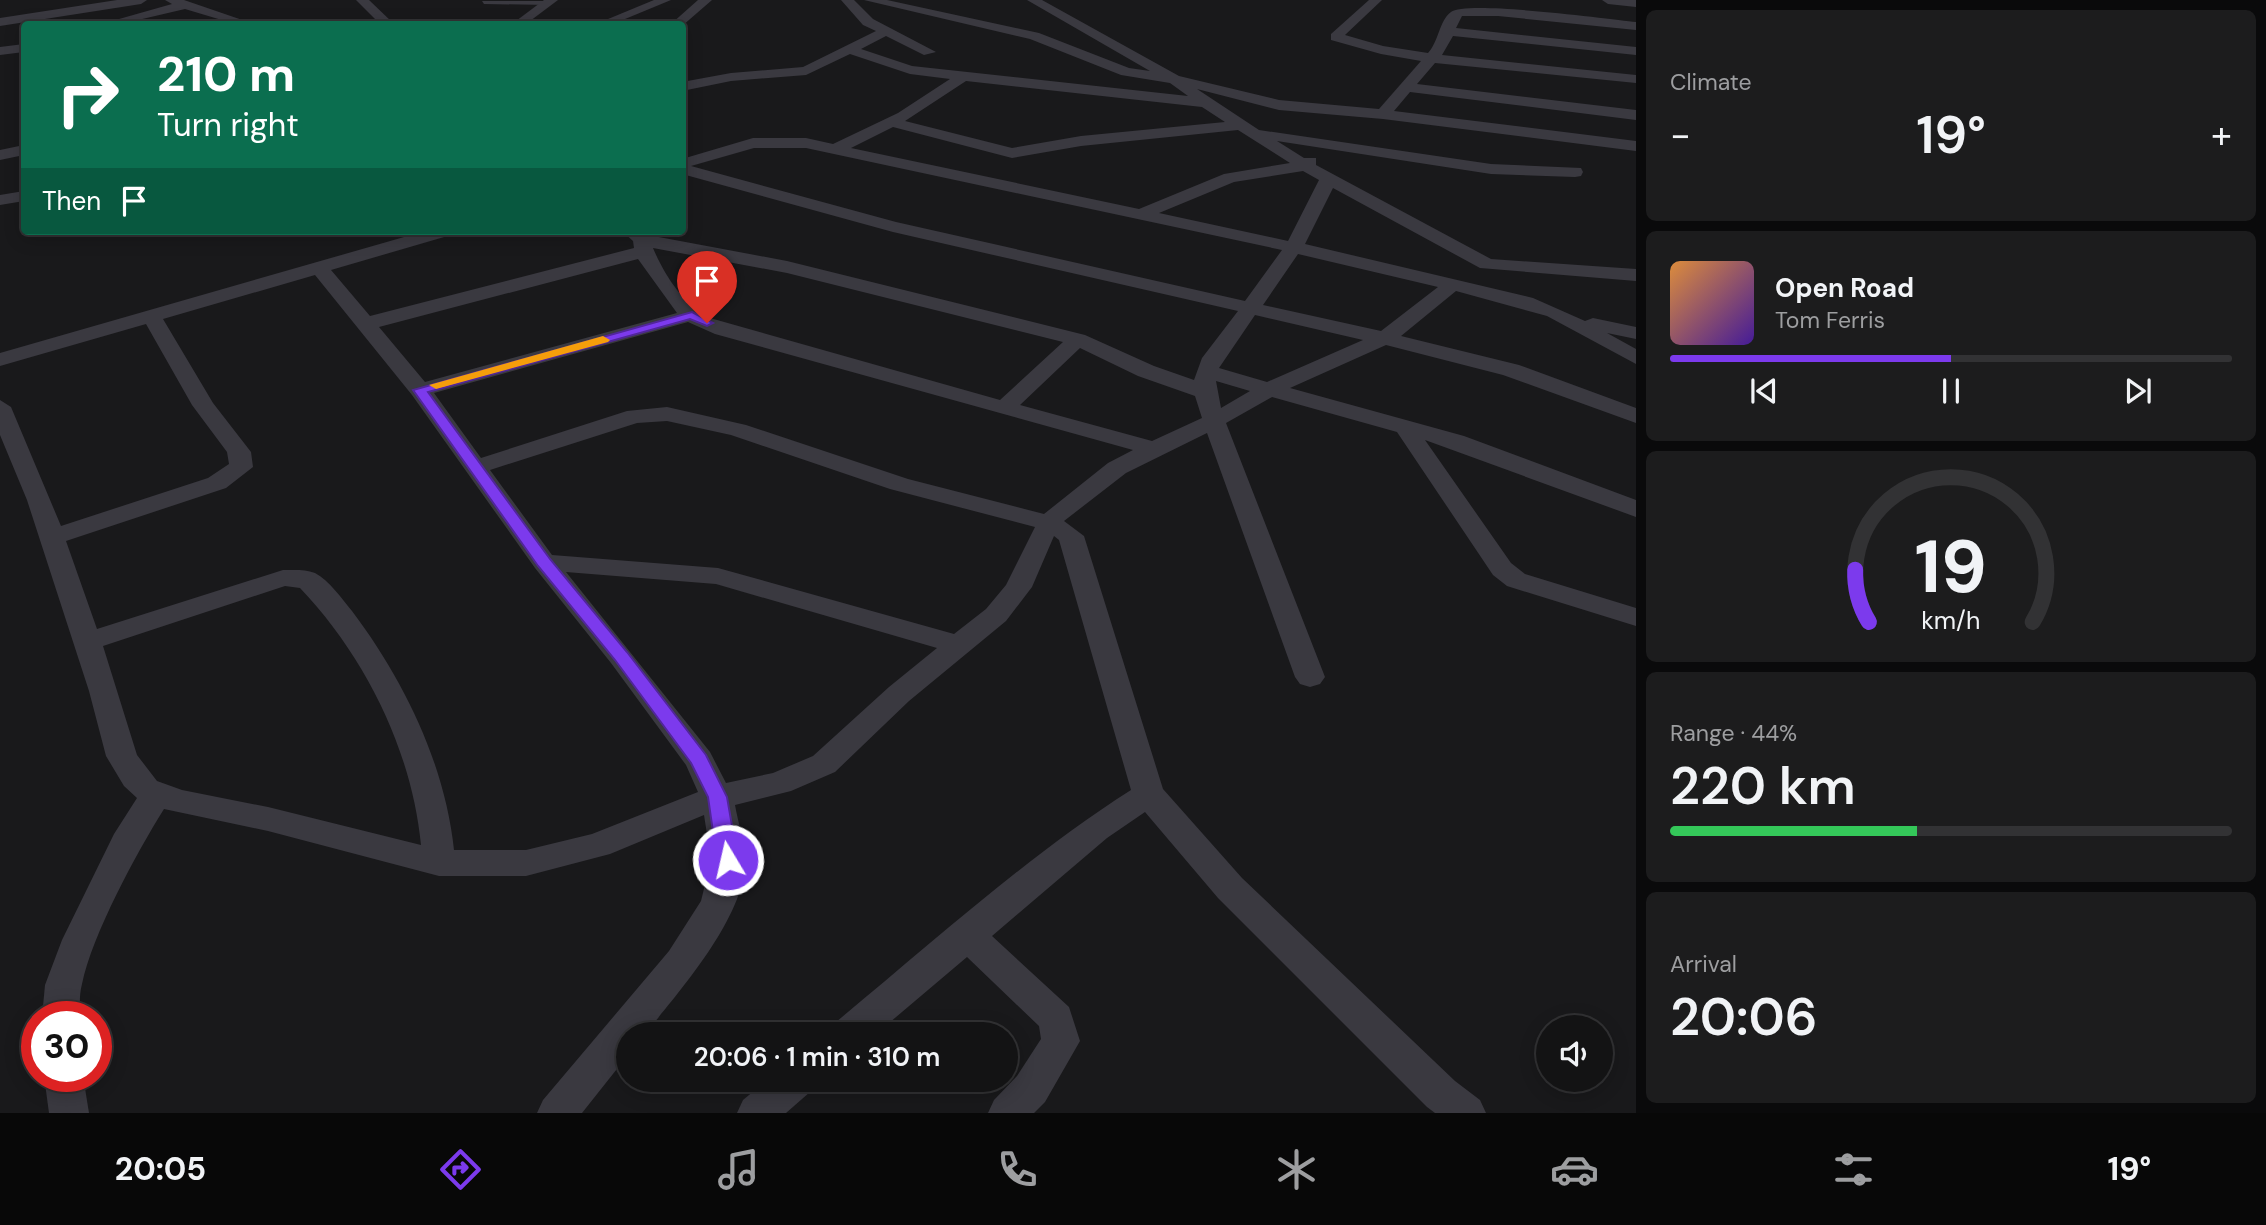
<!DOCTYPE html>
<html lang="en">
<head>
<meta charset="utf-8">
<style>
  body { margin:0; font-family:"DM Sans",sans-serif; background:#1c1c1d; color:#f1f3f6; height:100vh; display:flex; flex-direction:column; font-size:26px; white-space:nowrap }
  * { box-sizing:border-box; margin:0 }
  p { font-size:23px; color:#9d9ea0 }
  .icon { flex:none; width:38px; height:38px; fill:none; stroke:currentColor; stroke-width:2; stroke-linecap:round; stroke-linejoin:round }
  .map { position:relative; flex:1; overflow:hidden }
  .sheet { display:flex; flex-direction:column; gap:10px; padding:10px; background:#0a0a0b; width:630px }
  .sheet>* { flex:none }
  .banner { position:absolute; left:21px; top:21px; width:665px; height:214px; border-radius:7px; box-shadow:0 4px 18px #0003,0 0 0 2px #323234; background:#0b6e4f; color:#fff; overflow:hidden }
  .fabs { position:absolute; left:1536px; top:1015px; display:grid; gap:14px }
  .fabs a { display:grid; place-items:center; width:77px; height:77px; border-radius:50%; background:#131314; box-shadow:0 4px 18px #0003,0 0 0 2px #323234; font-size:35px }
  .speed { position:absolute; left:21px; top:1001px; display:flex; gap:14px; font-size:35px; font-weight:700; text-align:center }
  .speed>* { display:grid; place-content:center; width:91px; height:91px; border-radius:50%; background:#131314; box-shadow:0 4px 18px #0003,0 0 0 2px #323234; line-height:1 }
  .speed .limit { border:10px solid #d22; background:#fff; color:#111 }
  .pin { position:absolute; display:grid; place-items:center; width:60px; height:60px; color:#fff; margin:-72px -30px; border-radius:50% 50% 50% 0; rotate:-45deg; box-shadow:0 0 7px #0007 }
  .pin .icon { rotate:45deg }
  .me { position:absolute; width:77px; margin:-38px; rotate:351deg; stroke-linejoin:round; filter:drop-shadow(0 0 5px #0008) }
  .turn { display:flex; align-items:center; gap:24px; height:147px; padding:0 21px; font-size:32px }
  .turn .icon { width:91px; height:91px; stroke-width:2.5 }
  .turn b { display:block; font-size:49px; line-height:60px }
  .then { display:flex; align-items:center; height:66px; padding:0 21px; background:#0003; gap:14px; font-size:26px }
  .big { font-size:52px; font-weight:600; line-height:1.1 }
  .sheet .card { flex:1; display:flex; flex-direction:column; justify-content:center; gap:10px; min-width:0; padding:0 24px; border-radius:10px; background:#1c1c1d }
  .sheet .dial { align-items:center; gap:0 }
  .dial svg { height:182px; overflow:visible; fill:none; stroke:#323234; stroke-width:7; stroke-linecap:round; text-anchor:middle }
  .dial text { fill:#f1f3f6; stroke:none }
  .song { display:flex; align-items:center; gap:21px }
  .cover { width:84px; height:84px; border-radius:10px; background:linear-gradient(135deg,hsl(30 70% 55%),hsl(260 70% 35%)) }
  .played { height:7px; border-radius:4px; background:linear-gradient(90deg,#7c3aed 50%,#323234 50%) }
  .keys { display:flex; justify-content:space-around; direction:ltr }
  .heat { display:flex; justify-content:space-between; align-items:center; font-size:38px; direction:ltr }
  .charge { height:10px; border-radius:5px; background:linear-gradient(90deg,#34c759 44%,#323234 0) }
  .trip { position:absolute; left:616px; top:1022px; width:402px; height:70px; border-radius:35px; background:#131314; box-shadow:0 4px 18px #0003,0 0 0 2px #323234; font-weight:600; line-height:70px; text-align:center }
  .tabs { display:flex; height:112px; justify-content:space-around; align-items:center; background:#080808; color:#9d9ea0 }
  .tabs .icon { width:49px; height:49px }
  .tabs .current { color:#7c3aed }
  .tabs b { font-size:32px; color:#f1f3f6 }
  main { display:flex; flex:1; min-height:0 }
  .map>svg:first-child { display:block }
</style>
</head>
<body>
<main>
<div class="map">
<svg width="1636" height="1113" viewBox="0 0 1636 1113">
  <rect width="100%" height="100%" fill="#19191b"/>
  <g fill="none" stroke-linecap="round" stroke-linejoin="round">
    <path fill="#3a3940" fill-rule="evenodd" d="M482,1H549L552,3L549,5L484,4Z"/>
    <g fill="#3a3940" fill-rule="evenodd">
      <path d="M117,0H147L141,4L0,26V18Z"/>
      <path d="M165,0H184L254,24H235L185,9L121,24L112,21L172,4Z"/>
      <path d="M356,0H369L394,24H380Z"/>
      <path d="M544,0H558L526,24H512Z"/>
      <path d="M654,0H671L613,24H596Z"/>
      <path d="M698,0H712L682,26L671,24Z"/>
      <path d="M841,0H854L873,19L936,52L924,55L886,36L861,49L912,66L1188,96L1170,83L1121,75L1030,39L864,0H887L1039,33L1129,68L1150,71L1027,0H1042L1179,76L1279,100L1379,109L1421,61L1381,54L1331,40V34L1369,0H1382L1345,35L1383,46L1428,53C1439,41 1439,21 1451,12C1466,0 1609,19 1636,22V30L1498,16H1462L1456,28L1636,47V55L1453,36L1442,55L1636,75V83L1435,63L1417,84L1636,110V120L1410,92L1394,111L1636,141V151L1383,119L1279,110L1197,89L1259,130L1491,164L1581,168L1583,172L1581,176L1575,177L1491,174L1277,141L1304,158H1316V165L1491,259L1636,269V281L1480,268L1333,188L1305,244L1533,298L1585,321L1593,318L1636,327V339L1607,333L1636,349V364L1547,316L1456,291L1401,336L1519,365L1636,408V423L1503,375L1386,345L1290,388L1464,436L1636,500V517L1425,440L1511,563L1525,574L1636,608V626L1507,586L1493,575L1397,432L1272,397L1226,423L1325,677L1320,684L1310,687L1300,684L1295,677L1207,433L1126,473L1064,521L1084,536L1163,789L1242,878L1455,1081L1480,1100L1486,1113H1435L1427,1107L1218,898L1145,812L1107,838L992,936L1069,1007L1080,1041L1045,1102L1034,1113H988L994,1100L1017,1076L1041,1039L1039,1026L967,957L876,1034H830L836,1022C932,943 1026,857 1131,790L1059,540L1054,536L1032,587L1006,621L909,701L835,772L791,791L735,805C738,822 744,841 745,858C748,914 679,992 645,1034H628V1055L582,1113H537L543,1100L669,951L701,901L711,860L704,815L610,854L526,876H439L268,831L164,809C137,852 92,935 82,984C79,995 80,1006 80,1017H42L45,985L62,940L114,834L137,798L124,786L106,756L89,691L27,500L0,435V400L11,407L61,526L208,478L229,464L227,452L192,405L146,324L0,366V353L425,231H454L451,235L331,270L370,316L634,248L633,241L622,231H643L648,235L787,261L1085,335L1154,366L1194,380L1202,358L1238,311L893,232L682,174V159L753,138H806L833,144L898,113L950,79L910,74L850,54L806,75L731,81L682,91V82L731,73L803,67L876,31L863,25ZM966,81L1202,107L1225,122L1081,136L1012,148L905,121ZM893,127L1012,158L1081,146L1238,130L1290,163L1224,174L1139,209L851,148ZM754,148H806L1282,250L1245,301L896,222L691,166ZM1303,171L1319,180L1288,241L1159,213L1234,182ZM653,248L787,273L1063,342L1000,400L710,318C683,305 664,274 653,248ZM1298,254L1438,287L1381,331L1263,305ZM638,259L677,313L425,382L379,327ZM315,275L412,395L535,568L611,663L686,765L698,792L592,834L526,850H454C445,764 404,680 352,611C342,599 329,580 315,573C305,569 294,570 283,570L97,629L66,541L226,488L253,467L251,452L213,403L163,319ZM1255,315L1363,340L1267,382L1219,368ZM688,322L715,334L1133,450L1108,463L1044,514L908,479L746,425L667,407L627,411L481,458L434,393ZM1080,348L1138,376L1195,396L1202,418L1152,441L1020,405ZM1216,381L1250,391L1221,408ZM667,421L731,435L890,489L1035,527L1006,585L986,609L954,634L718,568L552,555L490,470L637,423ZM566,572L716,584L937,648L889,687L813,756L773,773L726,783L710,752ZM285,586L300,588C365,656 412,751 421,845L268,807L182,790L157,781L137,755L103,646Z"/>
      <path d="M1602,0H1636V7L1608,4Z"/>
      <path d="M24,44V52L0,55V47Z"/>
      <path d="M24,145V155L0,160V150Z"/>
      <path d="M24,191V201L0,205V195Z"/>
      <path d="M44,1076H83L89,1113H49Z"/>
      <path d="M767,1080H816L810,1092L786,1113H737L743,1100Z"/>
    </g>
  </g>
  <path fill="#7c3aed" stroke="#51269a" stroke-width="2" d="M692,312L713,323L707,326L690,319L428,392L550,559L627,652L706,755L727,797L738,860L735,866H720L717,860L708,797L691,763L615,660L538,566L413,390Z"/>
  <path fill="#f59e0b" d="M603,336L610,340L608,342L436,389L429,385Z"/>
</svg>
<div class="fabs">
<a><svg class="icon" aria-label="sound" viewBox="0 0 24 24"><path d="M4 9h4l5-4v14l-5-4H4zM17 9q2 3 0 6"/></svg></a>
</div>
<div class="speed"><div class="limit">30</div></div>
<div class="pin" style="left:707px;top:323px;background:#d93025"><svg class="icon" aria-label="arrive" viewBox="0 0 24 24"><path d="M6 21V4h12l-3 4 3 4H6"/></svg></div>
<svg class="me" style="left:728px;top:860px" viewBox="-20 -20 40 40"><circle r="17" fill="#7c3aed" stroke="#fff" stroke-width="3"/><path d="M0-11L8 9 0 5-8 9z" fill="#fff"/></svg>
<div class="trip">20:06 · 1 min · 310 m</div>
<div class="banner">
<div class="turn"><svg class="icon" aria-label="right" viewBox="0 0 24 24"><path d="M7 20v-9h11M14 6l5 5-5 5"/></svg><div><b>210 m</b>Turn right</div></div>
<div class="then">Then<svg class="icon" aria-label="arrive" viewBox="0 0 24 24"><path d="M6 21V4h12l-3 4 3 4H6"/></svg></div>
</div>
</div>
<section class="sheet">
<div class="card"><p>Climate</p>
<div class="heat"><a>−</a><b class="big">19°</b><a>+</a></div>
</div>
<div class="card">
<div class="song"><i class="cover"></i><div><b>Open Road</b><p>Tom Ferris</p></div></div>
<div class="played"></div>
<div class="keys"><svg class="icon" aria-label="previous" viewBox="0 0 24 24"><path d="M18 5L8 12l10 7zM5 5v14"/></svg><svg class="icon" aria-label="pause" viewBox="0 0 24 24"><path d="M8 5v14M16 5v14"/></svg><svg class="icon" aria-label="next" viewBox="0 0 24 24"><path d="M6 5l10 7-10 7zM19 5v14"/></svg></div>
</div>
<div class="card dial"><svg viewBox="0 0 100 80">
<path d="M14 69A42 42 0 1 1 86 69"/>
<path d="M14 69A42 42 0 0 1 8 46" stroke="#7c3aed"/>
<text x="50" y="56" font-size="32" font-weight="700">19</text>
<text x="50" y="72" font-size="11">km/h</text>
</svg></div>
<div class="card"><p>Range · 44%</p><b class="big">220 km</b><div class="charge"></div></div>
<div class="card"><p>Arrival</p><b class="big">20:06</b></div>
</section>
</main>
<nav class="tabs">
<b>20:05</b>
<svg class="icon current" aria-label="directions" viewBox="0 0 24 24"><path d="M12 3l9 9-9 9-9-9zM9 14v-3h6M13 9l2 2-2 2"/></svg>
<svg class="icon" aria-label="music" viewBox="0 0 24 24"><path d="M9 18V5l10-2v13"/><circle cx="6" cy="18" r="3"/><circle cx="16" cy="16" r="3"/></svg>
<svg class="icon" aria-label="phone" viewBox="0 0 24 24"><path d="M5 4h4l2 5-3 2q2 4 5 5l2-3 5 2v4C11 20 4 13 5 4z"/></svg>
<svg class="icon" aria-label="climate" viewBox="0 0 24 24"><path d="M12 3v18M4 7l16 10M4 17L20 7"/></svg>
<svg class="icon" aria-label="car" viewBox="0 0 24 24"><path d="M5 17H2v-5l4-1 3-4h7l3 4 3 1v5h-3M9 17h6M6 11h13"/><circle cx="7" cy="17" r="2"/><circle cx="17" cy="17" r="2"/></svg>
<svg class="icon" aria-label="filters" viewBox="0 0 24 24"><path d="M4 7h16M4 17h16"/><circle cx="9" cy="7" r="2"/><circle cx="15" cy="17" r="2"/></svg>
<b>19°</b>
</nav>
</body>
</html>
